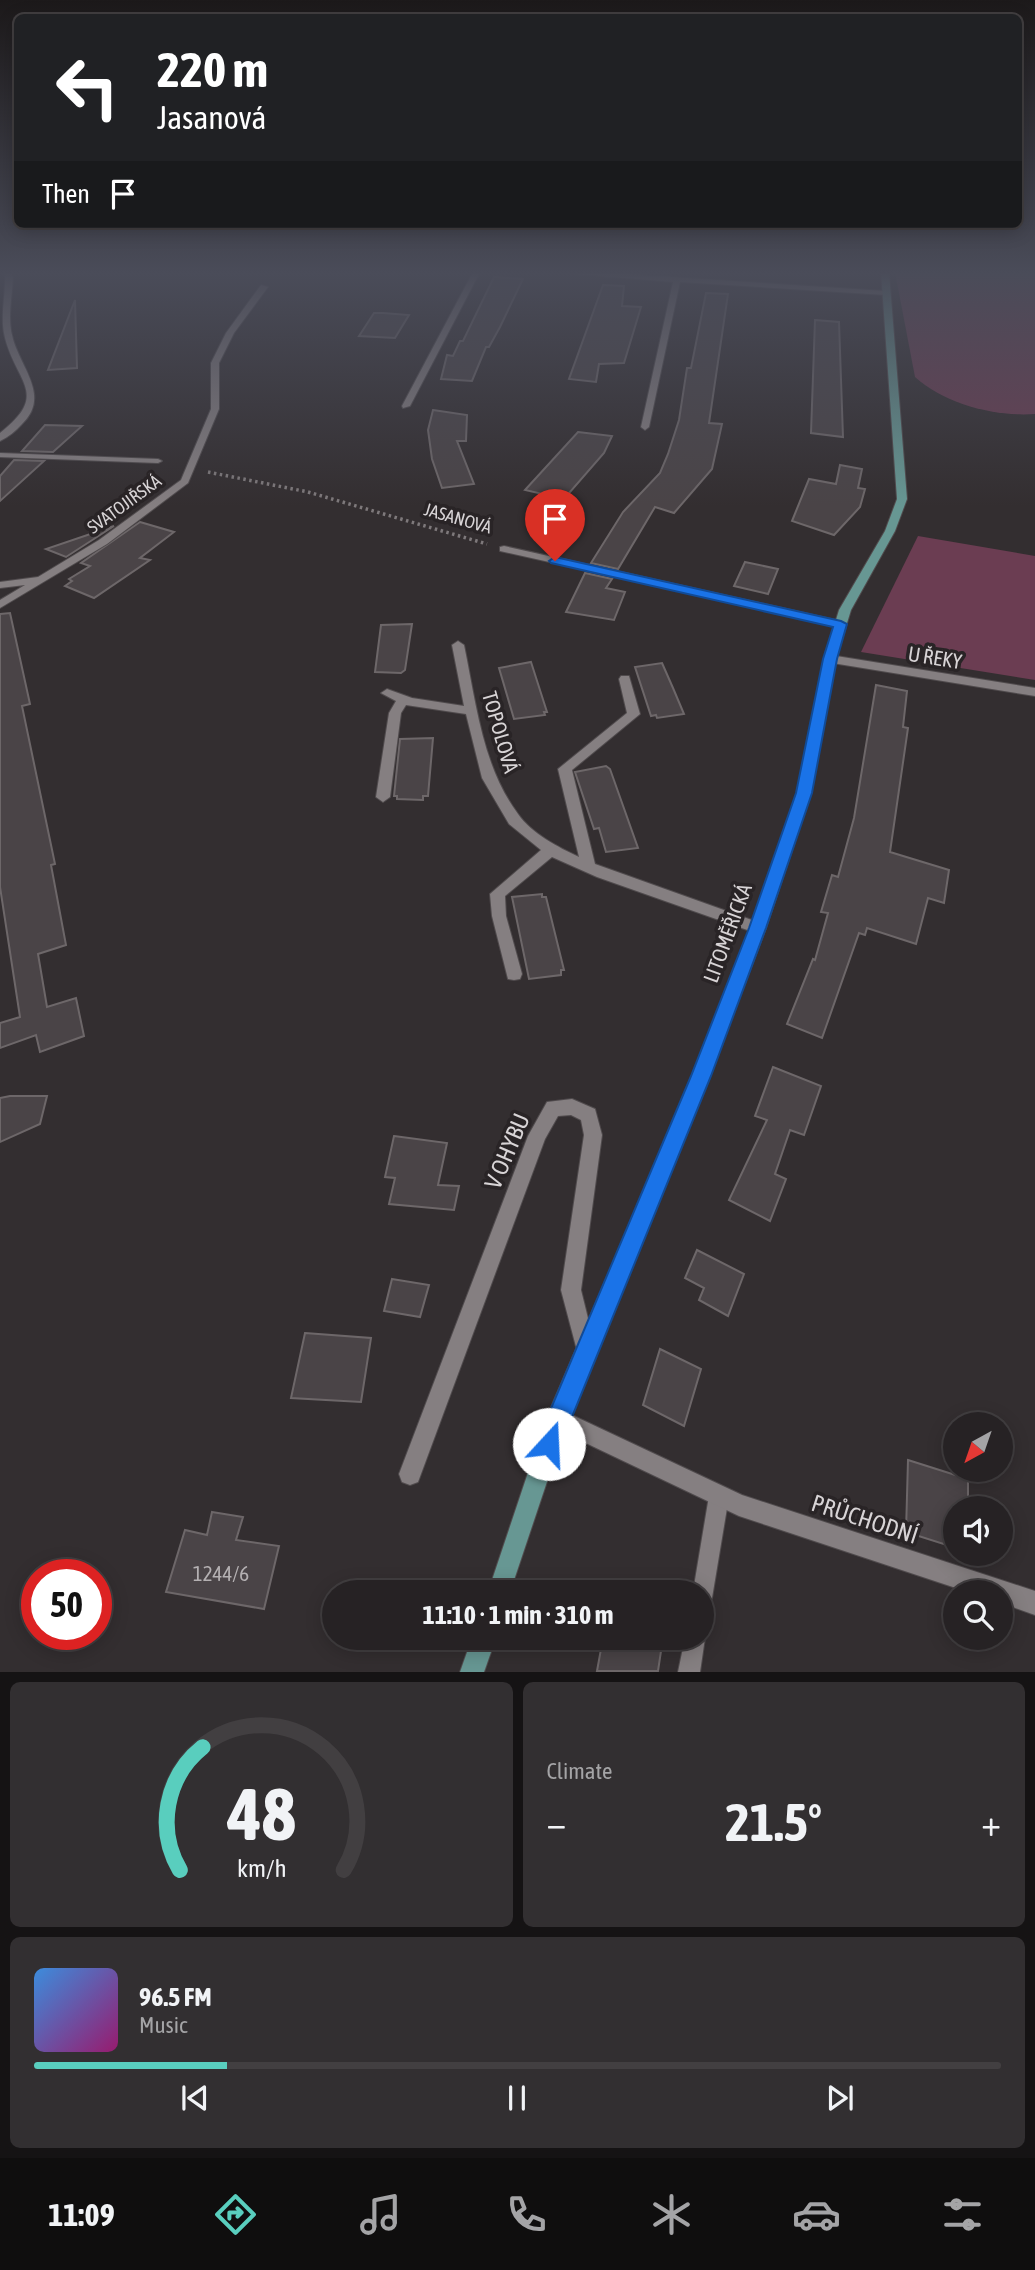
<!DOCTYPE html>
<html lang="en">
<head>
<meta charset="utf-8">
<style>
  body { margin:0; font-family:"Asap Condensed",sans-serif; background:#322f31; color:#f1f3f6; height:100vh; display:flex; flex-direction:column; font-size:26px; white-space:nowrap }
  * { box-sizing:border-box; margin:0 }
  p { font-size:23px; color:#a4a4a6 }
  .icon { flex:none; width:38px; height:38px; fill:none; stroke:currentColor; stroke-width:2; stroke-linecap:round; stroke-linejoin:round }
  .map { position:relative; height:1672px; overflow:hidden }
  .details { display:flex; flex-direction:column; gap:10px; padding:10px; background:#151314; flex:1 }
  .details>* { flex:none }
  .hud { position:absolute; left:14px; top:14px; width:1008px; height:214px; border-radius:10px; box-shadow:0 4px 18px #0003,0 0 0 2px #423f41; background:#202124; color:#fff; overflow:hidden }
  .needle { width:46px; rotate:220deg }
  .controls { position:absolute; left:943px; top:1412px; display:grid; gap:14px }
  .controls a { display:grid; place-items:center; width:70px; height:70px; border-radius:50%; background:#262224; box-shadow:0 4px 18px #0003,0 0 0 2px #423f41; font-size:35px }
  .speed { position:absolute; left:21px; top:1559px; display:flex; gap:14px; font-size:35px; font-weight:700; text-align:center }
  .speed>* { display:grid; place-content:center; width:91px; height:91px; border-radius:50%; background:#262224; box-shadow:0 4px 18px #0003,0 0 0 2px #423f41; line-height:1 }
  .speed .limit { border:10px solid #d22; background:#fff; color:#111 }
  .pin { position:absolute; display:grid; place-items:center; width:60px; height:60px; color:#fff; margin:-72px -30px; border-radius:50% 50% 50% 0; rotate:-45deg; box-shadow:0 0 7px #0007 }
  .pin .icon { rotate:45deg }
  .me { position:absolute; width:77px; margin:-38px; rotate:20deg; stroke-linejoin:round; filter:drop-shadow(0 0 5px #0008) }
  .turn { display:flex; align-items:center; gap:24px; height:147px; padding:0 28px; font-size:32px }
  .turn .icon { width:91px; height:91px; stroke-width:2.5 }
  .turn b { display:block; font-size:49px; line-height:60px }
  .then { display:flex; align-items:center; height:66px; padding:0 28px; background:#0003; gap:14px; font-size:26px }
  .big { font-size:52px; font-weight:700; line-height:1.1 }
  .details .card { flex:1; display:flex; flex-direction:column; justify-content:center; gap:10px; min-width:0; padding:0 24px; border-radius:10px; background:#322f31 }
  .details .dial { align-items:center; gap:0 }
  .dial svg { height:182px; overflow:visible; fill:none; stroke:#423f41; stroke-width:7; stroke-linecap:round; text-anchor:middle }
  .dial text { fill:#f1f3f6; stroke:none }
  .song { display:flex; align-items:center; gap:21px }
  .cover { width:84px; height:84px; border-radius:10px; background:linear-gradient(135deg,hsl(210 70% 55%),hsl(320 70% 35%)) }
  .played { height:7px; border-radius:4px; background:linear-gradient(90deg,#59cebe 20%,#423f41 20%) }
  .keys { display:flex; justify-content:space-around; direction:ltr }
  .heat { display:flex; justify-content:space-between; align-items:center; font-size:38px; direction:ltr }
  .details .tiles { flex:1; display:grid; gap:10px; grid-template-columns:1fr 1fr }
  .card:last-child { grid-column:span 2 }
  .trip { position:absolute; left:322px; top:1580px; width:392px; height:70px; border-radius:35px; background:#262224; box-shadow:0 4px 18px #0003,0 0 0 2px #423f41; font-weight:700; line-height:70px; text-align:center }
  .menu { display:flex; height:112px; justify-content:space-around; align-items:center; background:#0f0e0e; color:#a4a4a6 }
  .menu .icon { width:49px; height:49px }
  .menu .selected { color:#59cebe }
  .menu b { font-size:32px; color:#f1f3f6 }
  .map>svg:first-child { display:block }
</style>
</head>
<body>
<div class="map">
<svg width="1035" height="1672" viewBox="0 0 1035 1672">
  <rect width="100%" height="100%" fill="#332e30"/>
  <g fill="#6b3d52">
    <path d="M895,272L1035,273V414C995,417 945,404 915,377Z"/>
    <path d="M918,536L1035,556V680L861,652Z"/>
  </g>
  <g fill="#4a4447" stroke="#6d6769" stroke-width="2">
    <path d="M494,277L523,279L500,327L489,347H486L472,381L441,379L447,355L453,356L460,341H463Z"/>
    <path d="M603,285L624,286L622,306L641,307L624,363L599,364L596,382L569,379Z"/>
    <path d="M706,293L728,294L709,423L722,424L712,469L674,513L655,507L618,569L591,563L623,512L660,473L668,454L679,420L687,368H691Z"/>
    <path d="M75,300L77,368L48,370Z"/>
    <path d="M374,313H383L409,315L395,338L359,336Z"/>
    <path d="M815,320L839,322L843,437L811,433Z"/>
    <path d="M433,410L467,415L466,441H457L474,484L442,488L432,459L428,430Z"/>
    <path d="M45,425L82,426L53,452L22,451Z"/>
    <path d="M578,432L612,436L604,453L564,499L525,490Z"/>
    <path d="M14,460L44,461L0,501V476Z"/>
    <path d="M840,465L862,469L858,488L865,489L860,507L834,535L792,521L809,479L836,484Z"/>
    <path d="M140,522L174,532L140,558L150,560L94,598L65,586L72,581L69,579L90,566L81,563Z"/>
    <path d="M114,526L66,557L46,549Z"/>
    <path d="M745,562L778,569L768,594L734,586Z"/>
    <path d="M585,573L612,579L606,588L625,592L614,620L566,612Z"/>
    <path d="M10,613L30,704L22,706L55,864L51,865L66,945L38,954L47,1007L76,998L84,1036L40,1052L36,1035L0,1048V1023L20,1017L0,887V614Z"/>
    <path d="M412,624L405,670L401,673L375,672L381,625Z"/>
    <path d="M531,662L547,712H544L545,715L514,719L499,668Z"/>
    <path d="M662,663L673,688L684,714L657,718L656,715L651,716L635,667Z"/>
    <path d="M876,685L907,691L903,727L908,728L890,852L949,870L944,903L928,898L916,944L867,928L865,935L859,933L822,1038L787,1024L813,959L815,960L828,913L821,912L832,875L838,877L854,818Z"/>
    <path d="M433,738L428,796H423V800L397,799V796H394L400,739Z"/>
    <path d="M606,766L610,769L638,848L606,852L599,828L594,829L575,772Z"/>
    <path d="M542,894V897H546L564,970H561V975L529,979L512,897Z"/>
    <path d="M773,1067L821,1086L804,1135L790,1130L775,1174L786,1179L770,1221L729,1200L767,1120L755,1116Z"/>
    <path d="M10,1096H47L40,1124L0,1142V1098Z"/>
    <path d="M394,1136L447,1143L438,1185L459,1186L454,1210L389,1204L395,1178L385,1177Z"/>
    <path d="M697,1250L744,1274L728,1316L699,1300L704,1288L685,1278Z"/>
    <path d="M392,1279L429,1285L420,1317L384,1311Z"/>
    <path d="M305,1333L371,1338L361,1402L291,1398Z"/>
    <path d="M660,1349L701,1369L684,1426L643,1405Z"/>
    <path d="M908,1460L968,1479V1508H956V1548L906,1532Z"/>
    <path d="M212,1512L243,1517L236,1540L279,1546L264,1609L166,1592L185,1530L207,1535Z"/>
    <path d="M603,1638H663L658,1671H597Z"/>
  </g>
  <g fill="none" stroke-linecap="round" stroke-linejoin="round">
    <defs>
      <g id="lane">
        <path d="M0,453L158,459L162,461L158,463L0,457Z"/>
        <path d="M719,1486L726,1489L729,1496L712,1598L709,1605L702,1608V1592H693L709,1496L712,1489Z"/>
        <path d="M702,1631L705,1638L700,1672H678L685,1638H702Z"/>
      </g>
      <g id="street">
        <path d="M4,272H11L13,278C12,298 7,319 13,339C21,368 51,397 22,424C16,431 8,437 0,441V433C50,394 17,384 5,338C0,319 5,298 5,278Z"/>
        <path d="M473,272H480L410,406L403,408L402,406Z"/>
        <path d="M552,272H596L886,291L890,293L886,295L680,282L649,427L645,430L641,427L673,282Z"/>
        <path d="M261,285L268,287L234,333L219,363V409L188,483L107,544L0,608V600L25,585L0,588V582L38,577L99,540L181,480L211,409V363L226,333Z"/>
        <path d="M504,546L840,621L846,624L840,627L500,551V547Z"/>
        <path d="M458,641L464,645C476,702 482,766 518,814C532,834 558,847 579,857L558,769L627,713L619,679L621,676H629L640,714L572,770L595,864L763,924L766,928L763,932L758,934L753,932L597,877L552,857L505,896L506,916L522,974L520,979L514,980L508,979L492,916L490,894L541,850L509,824L482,778L466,714L406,705L401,713L390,797L383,802L376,797L389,713L396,701L381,693L387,689L412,698L464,706L452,645Z"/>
        <path d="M830,655L1035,688V696L826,662V656Z"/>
        <path d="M572,1099L595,1109L602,1135L581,1290L596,1351L593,1358L586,1361L579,1358L561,1290L584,1135L581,1120L571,1115L558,1116L545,1139L418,1482L410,1485L402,1482L399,1474L528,1136L547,1102Z"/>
        <path d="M557,1408L742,1495L1035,1591V1615L1001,1603V1592H968L739,1516L550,1426L546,1419L550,1412Z"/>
      </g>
      <g id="secondary">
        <path d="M881,272H889L907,499L895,531L851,610L836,659L811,793L766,928L709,1077L568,1419L510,1592H488L546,1419L693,1077L750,928L797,793L824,659L839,610L885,531L897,499Z"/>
        <path d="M472,1638H496L484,1672H460Z"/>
      </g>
    </defs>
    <use href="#lane" stroke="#504b4d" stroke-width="2"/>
    <use href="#street" stroke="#504b4d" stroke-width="2"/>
    <use href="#secondary" stroke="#504b4d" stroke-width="2"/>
    <path stroke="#7e797b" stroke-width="3.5" stroke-dasharray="2.5 3.5" stroke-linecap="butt" d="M208,472L308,492L487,544"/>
    <use href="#lane" fill="#857f81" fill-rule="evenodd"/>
    <use href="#street" fill="#857f81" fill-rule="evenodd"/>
    <use href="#secondary" fill="#679793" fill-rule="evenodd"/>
  </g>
  <linearGradient id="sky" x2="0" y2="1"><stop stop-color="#1c191a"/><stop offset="0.54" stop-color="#4a4c59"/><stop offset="1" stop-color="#4a4c59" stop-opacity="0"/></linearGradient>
  <rect width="1035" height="506" fill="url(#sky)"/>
  <path fill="#1a73e8" stroke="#114b97" stroke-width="2" d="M555,557L841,621L847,624L837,659L812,793L766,928L711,1076L561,1444L557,1453L549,1456L540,1453L536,1444L691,1076L749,928L796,793L823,659L833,627L551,563L549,561Z"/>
  <g text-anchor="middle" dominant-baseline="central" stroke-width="7" stroke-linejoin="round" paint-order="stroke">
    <g font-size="18" fill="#d8d4d6" stroke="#292426">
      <text transform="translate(124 504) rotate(-36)">SVATOJIŘSKÁ</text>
      <text transform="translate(458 518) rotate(16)">JASANOVÁ</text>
    </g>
    <g font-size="21" fill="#d8d4d6" stroke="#292426">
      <text transform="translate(935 657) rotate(9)">U ŘEKY</text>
      <text transform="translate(501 732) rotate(74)">TOPOLOVÁ</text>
      <text transform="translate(727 933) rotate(-70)">LITOMĚŘICKÁ</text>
    </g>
    <g font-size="21" fill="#b4b0b2">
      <text x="221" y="1573">1244/6</text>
    </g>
    <g font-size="24" fill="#d8d4d6" stroke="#292426">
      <text transform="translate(507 1151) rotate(-67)">V OHYBU</text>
      <text transform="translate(865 1519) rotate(18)">PRŮCHODNÍ</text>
    </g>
  </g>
</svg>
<div class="controls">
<a><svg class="needle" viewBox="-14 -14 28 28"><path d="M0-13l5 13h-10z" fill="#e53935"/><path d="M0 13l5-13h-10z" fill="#a4a4a6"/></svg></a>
<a><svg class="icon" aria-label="sound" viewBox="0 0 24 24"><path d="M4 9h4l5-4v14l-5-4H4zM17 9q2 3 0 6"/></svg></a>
<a><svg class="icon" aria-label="search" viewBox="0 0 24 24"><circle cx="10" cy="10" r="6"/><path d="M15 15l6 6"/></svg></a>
</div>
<div class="speed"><div class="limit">50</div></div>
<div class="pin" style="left:555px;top:561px;background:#d93025"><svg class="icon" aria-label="arrive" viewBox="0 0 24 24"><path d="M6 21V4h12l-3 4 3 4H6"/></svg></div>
<svg class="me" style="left:549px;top:1444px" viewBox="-20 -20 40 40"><circle r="19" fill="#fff"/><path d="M0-13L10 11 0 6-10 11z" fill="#1a73e8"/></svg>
<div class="trip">11:10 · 1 min · 310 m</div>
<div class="hud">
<div class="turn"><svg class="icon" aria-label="left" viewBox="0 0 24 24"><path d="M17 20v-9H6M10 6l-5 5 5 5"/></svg><div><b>220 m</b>Jasanová</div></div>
<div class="then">Then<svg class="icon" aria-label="arrive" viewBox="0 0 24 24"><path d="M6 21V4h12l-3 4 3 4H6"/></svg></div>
</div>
</div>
<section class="details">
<div class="tiles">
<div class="card dial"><svg viewBox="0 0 100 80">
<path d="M14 69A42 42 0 1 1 86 69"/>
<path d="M14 69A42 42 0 0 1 24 15" stroke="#59cebe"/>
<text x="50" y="56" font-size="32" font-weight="700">48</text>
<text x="50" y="72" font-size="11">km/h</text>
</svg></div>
<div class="card"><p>Climate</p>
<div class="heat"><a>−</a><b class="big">21.5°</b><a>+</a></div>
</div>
<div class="card">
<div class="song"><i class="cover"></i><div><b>96.5 FM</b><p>Music</p></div></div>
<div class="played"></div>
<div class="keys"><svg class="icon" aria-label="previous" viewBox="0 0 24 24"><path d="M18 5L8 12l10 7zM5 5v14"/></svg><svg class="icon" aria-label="pause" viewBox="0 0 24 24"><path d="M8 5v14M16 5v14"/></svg><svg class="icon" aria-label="next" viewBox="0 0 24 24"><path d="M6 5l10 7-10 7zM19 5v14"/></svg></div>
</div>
</div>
</section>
<nav class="menu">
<b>11:09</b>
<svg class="icon selected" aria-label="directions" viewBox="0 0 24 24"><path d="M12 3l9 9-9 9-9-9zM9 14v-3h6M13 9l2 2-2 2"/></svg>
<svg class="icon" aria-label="music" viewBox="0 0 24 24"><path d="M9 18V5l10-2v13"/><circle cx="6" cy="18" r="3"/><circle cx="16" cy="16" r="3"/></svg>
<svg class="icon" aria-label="phone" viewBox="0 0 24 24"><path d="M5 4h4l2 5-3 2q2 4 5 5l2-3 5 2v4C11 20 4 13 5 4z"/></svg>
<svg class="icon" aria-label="climate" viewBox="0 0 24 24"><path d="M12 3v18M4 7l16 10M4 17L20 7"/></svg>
<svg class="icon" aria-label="car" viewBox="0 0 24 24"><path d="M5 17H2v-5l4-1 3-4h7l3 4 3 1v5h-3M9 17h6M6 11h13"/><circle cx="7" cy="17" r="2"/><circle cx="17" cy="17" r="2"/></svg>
<svg class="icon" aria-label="filters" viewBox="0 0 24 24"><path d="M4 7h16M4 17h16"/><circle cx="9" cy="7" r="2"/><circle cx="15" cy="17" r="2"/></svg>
</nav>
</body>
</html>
